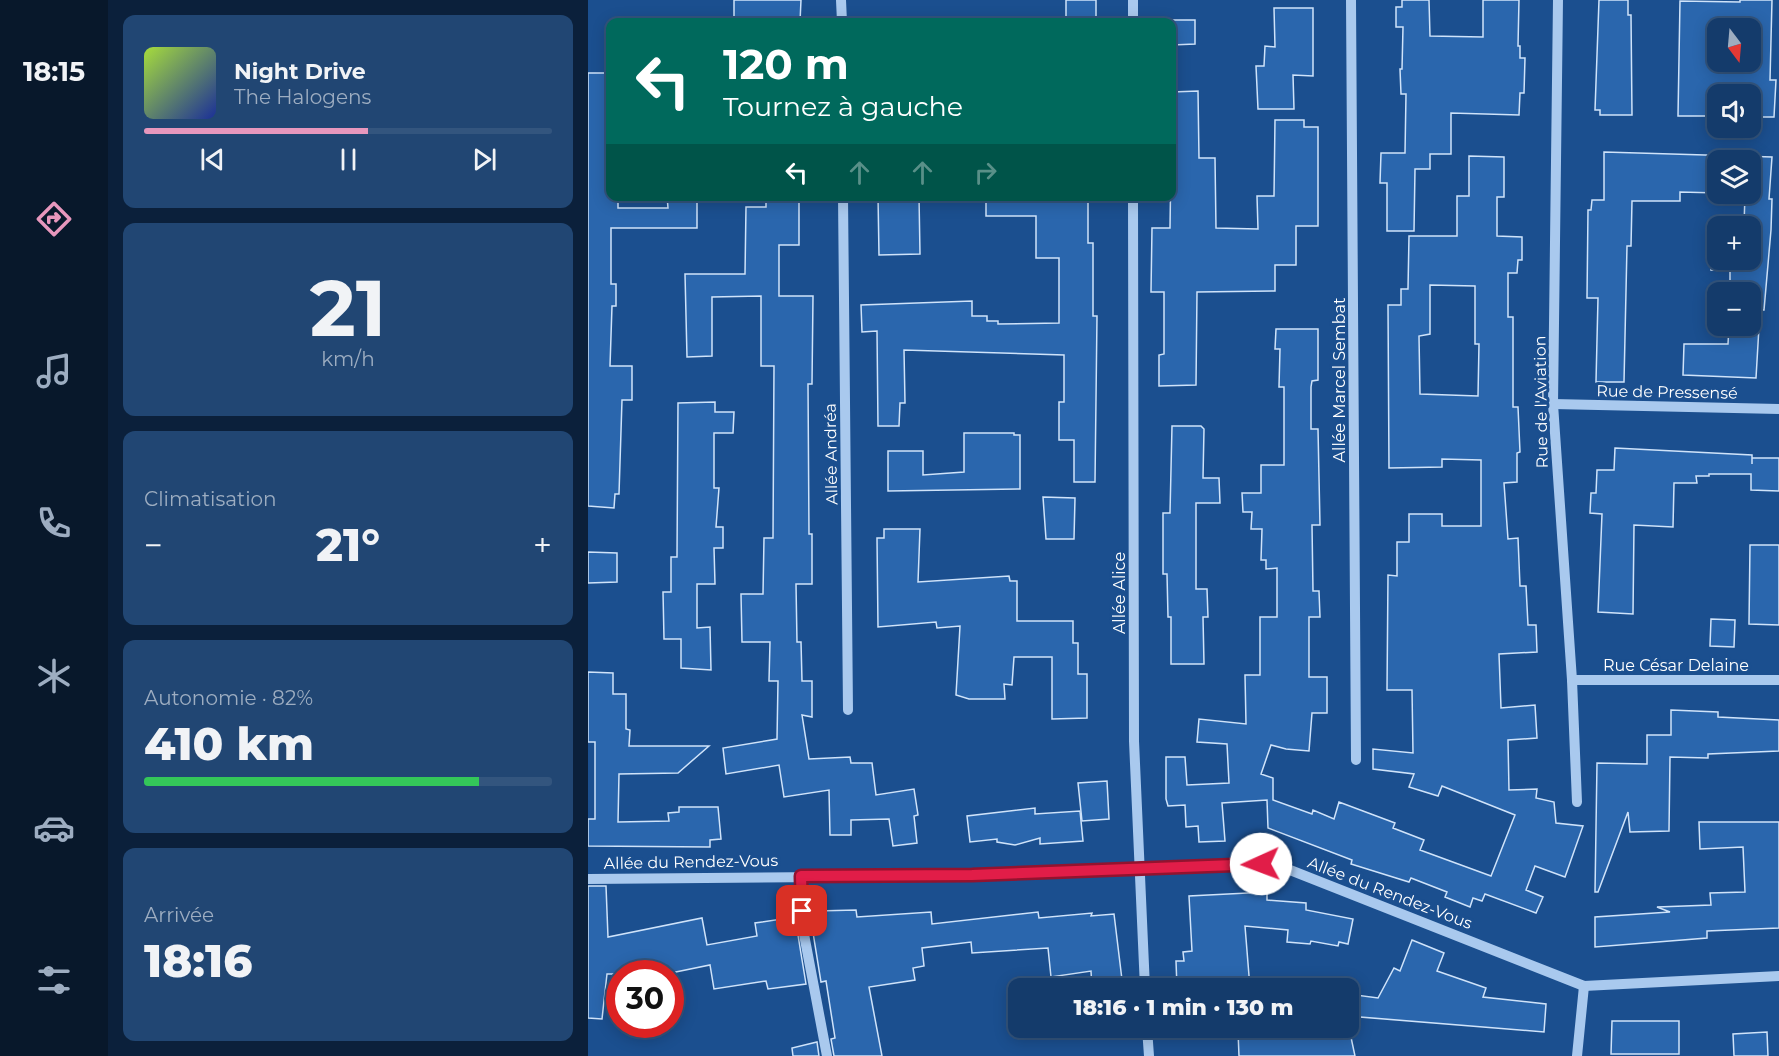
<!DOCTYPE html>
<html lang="fr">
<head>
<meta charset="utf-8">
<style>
  body { margin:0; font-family:Montserrat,sans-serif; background:#214673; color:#f1f3f6; height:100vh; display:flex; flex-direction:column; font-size:22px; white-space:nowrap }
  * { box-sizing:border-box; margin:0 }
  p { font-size:20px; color:#9dadc1 }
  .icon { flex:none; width:33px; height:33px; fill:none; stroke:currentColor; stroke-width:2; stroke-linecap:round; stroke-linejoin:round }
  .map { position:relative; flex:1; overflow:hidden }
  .panel { display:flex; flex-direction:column; gap:15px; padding:15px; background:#0b203b; width:480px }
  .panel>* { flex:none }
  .guide { position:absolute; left:18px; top:18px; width:570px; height:183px; border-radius:12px; box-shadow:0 3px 15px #0003,0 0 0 2px #33557e; background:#00695c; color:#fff; overflow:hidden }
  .needle { width:39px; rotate:164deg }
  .fabs { position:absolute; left:1119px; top:18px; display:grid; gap:12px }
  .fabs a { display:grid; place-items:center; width:54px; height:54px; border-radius:12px; background:#143b6b; box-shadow:0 3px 15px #0003,0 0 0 2px #33557e; font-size:30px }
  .speed { position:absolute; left:18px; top:960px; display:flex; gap:12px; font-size:30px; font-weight:700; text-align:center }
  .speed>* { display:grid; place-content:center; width:78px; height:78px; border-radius:50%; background:#143b6b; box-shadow:0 3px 15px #0003,0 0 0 2px #33557e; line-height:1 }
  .speed .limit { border:9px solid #d22; background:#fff; color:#111 }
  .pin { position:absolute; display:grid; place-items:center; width:51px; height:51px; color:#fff; margin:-26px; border-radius:12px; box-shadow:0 3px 9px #0006 }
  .me { position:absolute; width:66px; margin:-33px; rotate:268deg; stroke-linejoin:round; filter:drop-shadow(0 0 4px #0008) }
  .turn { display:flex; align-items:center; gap:21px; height:126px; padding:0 18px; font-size:27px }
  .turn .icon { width:78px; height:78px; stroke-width:2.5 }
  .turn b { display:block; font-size:42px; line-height:51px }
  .lanes { display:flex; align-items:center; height:57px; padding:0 18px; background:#0003; justify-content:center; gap:30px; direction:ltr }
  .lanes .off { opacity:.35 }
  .big { font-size:45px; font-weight:800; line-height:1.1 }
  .panel .widget { flex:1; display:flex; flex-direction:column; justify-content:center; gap:9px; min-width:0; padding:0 21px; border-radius:12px; background:#214673 }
  .panel .dial { align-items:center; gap:0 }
  .dial b { font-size:78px; line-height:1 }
  .song { display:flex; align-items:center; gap:18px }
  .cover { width:72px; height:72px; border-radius:9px; background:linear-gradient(135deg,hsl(80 70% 55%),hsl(230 70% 35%)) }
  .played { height:6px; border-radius:3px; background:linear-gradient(90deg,#e797bd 55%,#33557e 55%) }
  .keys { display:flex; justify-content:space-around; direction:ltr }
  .heat { display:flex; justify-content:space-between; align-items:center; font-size:33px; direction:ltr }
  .charge { height:9px; border-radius:4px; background:linear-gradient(90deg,#34c759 82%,#33557e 0) }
  .trip { position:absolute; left:420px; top:978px; width:351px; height:60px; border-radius:12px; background:#143b6b; box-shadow:0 3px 15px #0003,0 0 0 2px #33557e; font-weight:800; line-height:60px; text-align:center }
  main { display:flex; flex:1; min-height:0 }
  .tabs { display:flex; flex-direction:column; width:108px; justify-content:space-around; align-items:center; background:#08182b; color:#9dadc1 }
  .tabs .icon { width:42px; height:42px }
  .tabs .current { color:#e797bd }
  .tabs b { font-size:27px; color:#f1f3f6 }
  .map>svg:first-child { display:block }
</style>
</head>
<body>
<main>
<nav class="tabs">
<b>18:15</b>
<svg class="icon current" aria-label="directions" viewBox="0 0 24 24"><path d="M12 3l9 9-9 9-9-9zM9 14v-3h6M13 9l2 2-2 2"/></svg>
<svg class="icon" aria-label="music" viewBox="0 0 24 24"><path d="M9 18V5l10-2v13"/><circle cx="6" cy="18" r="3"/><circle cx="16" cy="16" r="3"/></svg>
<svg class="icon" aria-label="phone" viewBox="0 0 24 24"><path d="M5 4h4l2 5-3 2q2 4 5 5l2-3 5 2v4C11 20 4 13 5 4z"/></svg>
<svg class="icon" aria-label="climate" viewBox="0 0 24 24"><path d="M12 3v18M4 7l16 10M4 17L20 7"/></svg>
<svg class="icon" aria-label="car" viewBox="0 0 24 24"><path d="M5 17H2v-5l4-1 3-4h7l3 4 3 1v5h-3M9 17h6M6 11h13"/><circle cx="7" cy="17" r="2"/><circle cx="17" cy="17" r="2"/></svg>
<svg class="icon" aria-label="filters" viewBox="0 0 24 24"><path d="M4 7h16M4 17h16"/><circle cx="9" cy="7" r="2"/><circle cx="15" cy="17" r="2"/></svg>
</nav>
<section class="panel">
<div class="widget">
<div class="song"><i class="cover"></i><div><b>Night Drive</b><p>The Halogens</p></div></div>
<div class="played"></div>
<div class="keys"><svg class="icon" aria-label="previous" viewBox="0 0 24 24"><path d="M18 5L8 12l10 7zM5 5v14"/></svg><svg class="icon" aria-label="pause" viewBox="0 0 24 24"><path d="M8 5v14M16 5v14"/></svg><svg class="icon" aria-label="next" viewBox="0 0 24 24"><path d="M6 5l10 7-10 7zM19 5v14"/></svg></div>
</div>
<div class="widget dial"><b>21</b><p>km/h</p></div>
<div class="widget"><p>Climatisation</p>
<div class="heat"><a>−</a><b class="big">21°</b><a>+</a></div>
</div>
<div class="widget"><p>Autonomie · 82%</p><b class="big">410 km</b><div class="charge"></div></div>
<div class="widget"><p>Arrivée</p><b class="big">18:16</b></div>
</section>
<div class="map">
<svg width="1191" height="1056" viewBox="0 0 1191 1056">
  <rect width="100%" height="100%" fill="#1b4f8f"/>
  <g fill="#2a66ad" stroke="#cfe3fa" stroke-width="1.5" fill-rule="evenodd">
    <path d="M146,0H213L212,22H146Z"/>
    <rect x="478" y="0" width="30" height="22"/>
    <path d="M814,0H841L842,36L895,37V0H931L930,46H932V58H937L936,93H932L931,115L863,113V154H842V169H827L826,231H799V183H792L793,153H817L818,94H813L812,69H814L815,27H808V7H814Z"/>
    <path d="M1011,0H1040V15H1043L1044,115H1012V110H1007Z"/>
    <path d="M1152,0H1184L1182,80H1188L1186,117H1162V94H1130V116H1090L1092,1L1152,2ZM1130,28H1162V62H1130Z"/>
    <path d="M686,8H725V76L705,75L706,109H670L668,66H676L677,46L687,47Z"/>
    <path d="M584,20H607V44L584,45Z"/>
    <path d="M0,73H22V196H30V208H80L79,196H109V228H23V284H28V306H24L22,366H44V400H34L31,494H27L26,508L0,506Z"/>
    <path d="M610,91L611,158H627L628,228L670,229L669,196H686L687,120H716V127H730V226H708V265H687V291L609,292L608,385L571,386V355L576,354V292H563L564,228H582L584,92Z"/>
    <path d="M1016,152L1184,157L1181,199H1184L1183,230L1176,310H1172L1168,378L1095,375L1096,344H1140L1141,326H1162V292H1142V271L1123,270L1124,232H1130V260H1162V226H1156L1157,194H1136H1162V160H1130V193L1092,192V201H1044L1043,246H1039L1036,382H1008L1010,298H999L1000,210H1003L1004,200H1016Z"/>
    <path d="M881,156L916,157V197H909V236L934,237V260H930L929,273H920V317H925V407H930L932,452L929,453V482L916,483L920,539L930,538L932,586H938L940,625H948L949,652L911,654L913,708L947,705L949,738L920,740L921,790L949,789L948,798L966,802L968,823L995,826L977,877L947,866L938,890L955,897L948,913L897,894L894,901L885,898L882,907L857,897L859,892L823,878L821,882L763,864L764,860L680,828L679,800L634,803L637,841L611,842L610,826L598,827L597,805L580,806L578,799V757H597L599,785L641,783L639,744L609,742L611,719L658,724L657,675H672V617H689V568L678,569V560H673L674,529H663L664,512H655L654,493H673V465H696V387H691L692,349H687L688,329H730V380L724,381L723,387V429H730L732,525H724L725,591H731L732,617H721V677H739V713H724L721,751L698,749L683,745L673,774L685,778V800L724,814L725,810L746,819L751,802L807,823L805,828L836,840L832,850L903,876L927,815L854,786L850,796L821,787L826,774L785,769V749L825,753L824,690H799L800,575L809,576V542H821V514H854V526H893V460L854,459V467L801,468L800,305H813V289H820L821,236H869V196H881ZM842,285L887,286V344H891L890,396L832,394L831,336L842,334Z"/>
    <path d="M178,196H211V245H191V296H225L224,384H220L221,534H224V584H208L209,642H213L214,681H224V717L214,715L221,759L262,757L263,763H284L288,795L326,789L330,815L326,816L329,843L305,846L301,819L263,820V835H242L241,790L196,797L191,765L138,774L135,748L189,739L190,681H181L182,642H154L153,594H175L176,538H185L186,366H173V296L124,297V356L99,357L97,274H157L158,207H178Z"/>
    <path d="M290,196H331L332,254L291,255Z"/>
    <path d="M398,196H500V243H505V316H509L507,482H486V440H471V402H476V355L316,350L317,403H312L311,426H290L289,331L274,332L273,305L384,301V316H399V321H410V324L471,323V258H448V216H398Z"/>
    <path d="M127,402V412H146L145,433H126V488H131L128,527H135V548H126L127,584H109V628L122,627L123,670L93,668V639H76L75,592H83V557H89L90,403Z"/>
    <path d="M584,426H613L616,429L615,478H631L632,503H608V589H619L620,617H615L616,664H583V617H580L579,574H575V513H582Z"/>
    <path d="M376,433H426V435H432V489L300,491V451H335V475L376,472Z"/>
    <path d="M1027,448L1164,455V464V458H1191V491L1163,490V474H1121V476H1108L1109,483H1086L1085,527L1046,525L1045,614L1010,612L1014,514L1002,513L1003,493H1008L1009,470H1026Z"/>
    <path d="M455,497L487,498L486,539H458Z"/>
    <path d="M296,529H332L330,582L421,576L422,581H429V621H485V643H490V674H499V718L464,719V657H426L424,685L416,684L417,699H381L368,695L372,626L349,628L348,622L290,627L289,538H296Z"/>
    <path d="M1162,545H1191V625L1161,624Z"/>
    <path d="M0,552L29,553V582L0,583Z"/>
    <path d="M1123,619L1147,620L1146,647L1122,646Z"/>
    <path d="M0,672L25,673V694H38V729L42,730L41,746H121L90,773L31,774L30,822L81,821L80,813L91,812V807H130L133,839L122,840V847L0,846V819H7V742H0Z"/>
    <path d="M1083,710L1130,712V717L1191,720V751L1120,754V758L1082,757L1081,831L1042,832L1040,812L1010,892H1007L1009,763L1059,764V735H1083Z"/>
    <path d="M519,781L521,819L494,821L490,783Z"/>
    <path d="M447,808V814L492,811L495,841L452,844V838L427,845L409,842V839L382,842L379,816Z"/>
    <path d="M1111,822H1191V928L1119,931V938L1007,947V917L1082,912L1069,907L1123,905L1122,893L1157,892L1155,847L1112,849Z"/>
    <path d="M0,886H18L20,937L114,918L119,945L169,936L167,923L207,917L218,984L180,989L178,981L126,989L122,965L78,974H19L14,1019L0,1018Z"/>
    <path d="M679,892V900L718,903V910L765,919L760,944L751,942L750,946L723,941L722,944L699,942L700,930L657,926L662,988H589L588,961H596L595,952L604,951L601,896Z"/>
    <path d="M268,910L269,917L343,912L344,924L450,912L451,918L504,913L503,916L526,914L535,988H504L503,971L463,977L460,948L384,953L383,942L334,948L336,966L325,968L327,980L281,987L294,1056H246L243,1039L247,1038L238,981L233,982L222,914L228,911Z"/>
    <path d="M824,940L856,953L849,971L898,988L895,997L958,1004L956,1032L760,1016L768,995L790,998L806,968L812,971Z"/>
    <path d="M1024,1021H1091V1054H1023Z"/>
    <path d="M674,1028H761L767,1056H651L650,1031Z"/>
    <path d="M1179,1032L1180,1056H1146L1145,1034Z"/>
    <path d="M229,1042L231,1056H205L204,1048Z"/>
  </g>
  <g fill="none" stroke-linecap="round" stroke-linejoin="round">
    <g stroke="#a9c9ee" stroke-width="10">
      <path d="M253,0L254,22"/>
      <path d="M545,0V22"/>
      <path d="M763,0L768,760"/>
      <path d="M970,0L965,404L984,680L989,802"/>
      <path d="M255,196L260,710"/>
      <path d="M545,196L546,741L557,988"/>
      <path d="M965,404L1191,409"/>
      <path d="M984,680H1191"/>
      <path d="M213,876L215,929L239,1056"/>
      <path d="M0,879L361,876L673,864L697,868L996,986L1191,976"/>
      <path d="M559,1028L561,1056"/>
      <path d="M989,1056L996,986"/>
    </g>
  </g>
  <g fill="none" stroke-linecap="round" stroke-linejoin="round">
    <defs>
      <path id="route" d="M214,911L213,876L384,875L673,864"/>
    </defs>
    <use href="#route" stroke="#92132f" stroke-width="15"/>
    <use href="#route" stroke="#e11d48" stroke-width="10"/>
  </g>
  <g text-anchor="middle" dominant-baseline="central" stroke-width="6" stroke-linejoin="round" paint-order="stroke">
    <g font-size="16" fill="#fff" stroke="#1b4f8f">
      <text transform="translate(751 380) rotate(-90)">Allée Marcel Sembat</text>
      <text transform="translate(1079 392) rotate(1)">Rue de Pressensé</text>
      <text transform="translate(953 402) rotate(-91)">Rue de l'Aviation</text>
      <text transform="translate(243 454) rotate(-91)">Allée Andréa</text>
      <text transform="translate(531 593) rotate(-90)">Allée Alice</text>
      <text x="1088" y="665">Rue César Delaine</text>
      <text transform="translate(103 862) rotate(-1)">Allée du Rendez-Vous</text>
      <text transform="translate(802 893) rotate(21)">Allée du Rendez-Vous</text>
    </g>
  </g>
</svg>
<div class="fabs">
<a><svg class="needle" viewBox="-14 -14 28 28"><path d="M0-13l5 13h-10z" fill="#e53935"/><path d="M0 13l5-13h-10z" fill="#9dadc1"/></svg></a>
<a><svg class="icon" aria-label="sound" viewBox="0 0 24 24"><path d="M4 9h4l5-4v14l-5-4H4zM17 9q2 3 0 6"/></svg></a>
<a><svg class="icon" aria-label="layers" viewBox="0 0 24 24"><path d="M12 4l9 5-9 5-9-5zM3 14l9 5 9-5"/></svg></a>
<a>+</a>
<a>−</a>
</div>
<div class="speed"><div class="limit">30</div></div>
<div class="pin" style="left:214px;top:911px;background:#d93025"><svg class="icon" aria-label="arrive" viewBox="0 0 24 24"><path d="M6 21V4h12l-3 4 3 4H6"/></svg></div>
<svg class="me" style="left:673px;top:864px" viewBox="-20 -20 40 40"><circle r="19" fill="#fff"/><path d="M0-13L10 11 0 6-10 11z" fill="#e11d48"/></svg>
<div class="trip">18:16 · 1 min · 130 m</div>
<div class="guide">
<div class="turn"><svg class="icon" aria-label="left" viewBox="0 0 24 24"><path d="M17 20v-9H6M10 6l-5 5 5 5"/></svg><div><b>120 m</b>Tournez à gauche</div></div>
<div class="lanes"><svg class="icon" aria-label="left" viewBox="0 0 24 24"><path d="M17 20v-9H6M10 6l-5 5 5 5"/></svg><svg class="icon off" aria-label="ahead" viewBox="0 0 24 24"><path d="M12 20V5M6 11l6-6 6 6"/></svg><svg class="icon off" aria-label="ahead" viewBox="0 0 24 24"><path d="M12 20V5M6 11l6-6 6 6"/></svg><svg class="icon off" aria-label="right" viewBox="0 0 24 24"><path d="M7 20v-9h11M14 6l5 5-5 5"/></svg></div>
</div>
</div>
</main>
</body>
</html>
